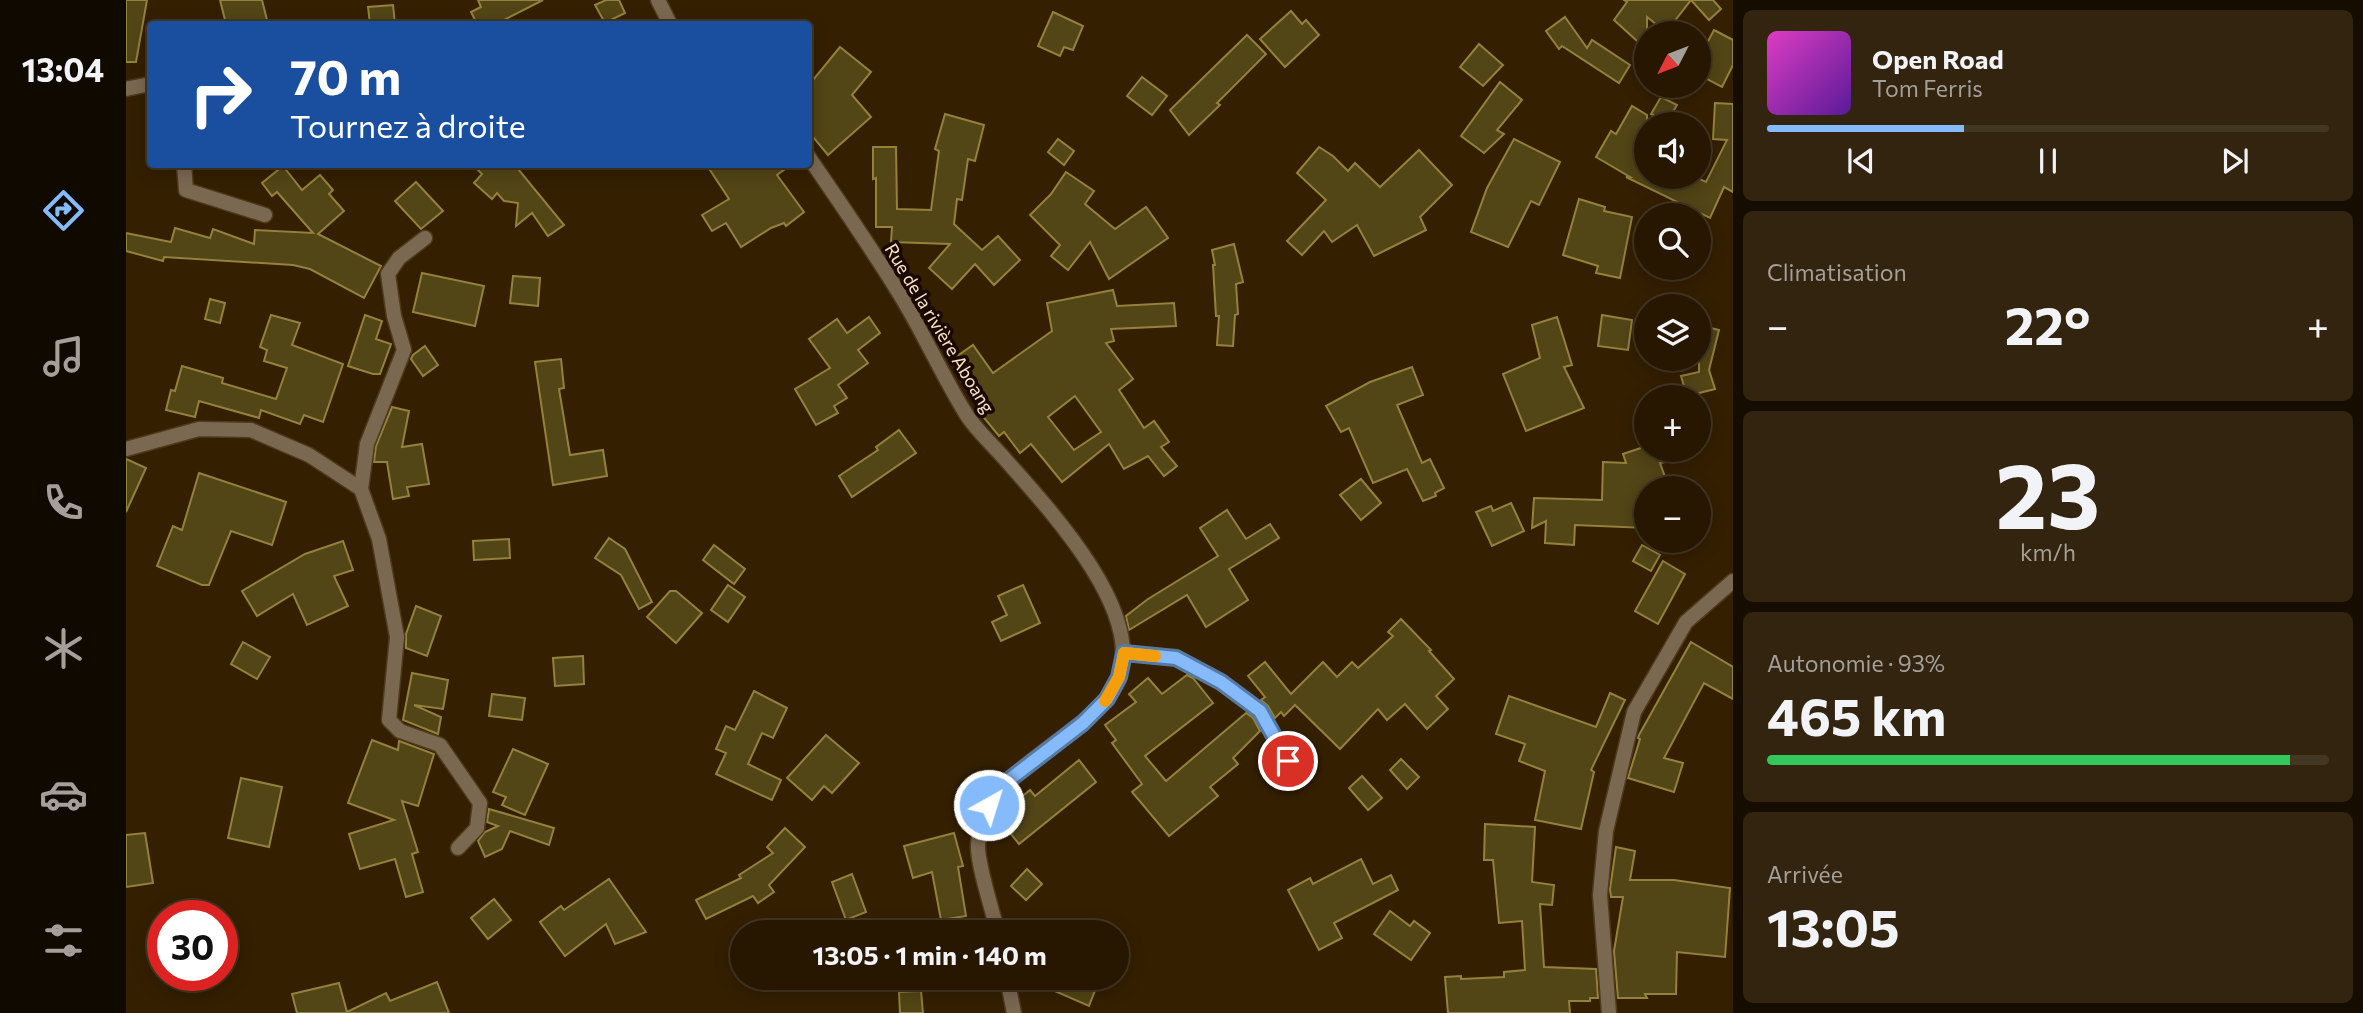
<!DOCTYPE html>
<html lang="fr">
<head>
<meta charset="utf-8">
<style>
  body { margin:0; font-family:Commissioner,sans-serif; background:#33240f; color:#f1f3f6; height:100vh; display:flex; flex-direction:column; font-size:26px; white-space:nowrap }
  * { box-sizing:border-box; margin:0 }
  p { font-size:23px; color:#a49f99 }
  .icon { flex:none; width:38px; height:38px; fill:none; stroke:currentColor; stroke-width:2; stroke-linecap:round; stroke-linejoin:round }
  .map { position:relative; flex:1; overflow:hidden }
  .side { display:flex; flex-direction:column; gap:10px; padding:10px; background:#150d00; width:630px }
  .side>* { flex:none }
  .top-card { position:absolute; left:21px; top:21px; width:665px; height:147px; border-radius:7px; box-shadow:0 4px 18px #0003,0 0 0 2px #433622; background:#1a4fa0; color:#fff; overflow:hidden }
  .needle { width:46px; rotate:228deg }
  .buttons { position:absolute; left:1508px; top:21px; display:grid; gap:14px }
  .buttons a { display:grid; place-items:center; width:77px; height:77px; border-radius:50%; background:#271700; box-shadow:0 4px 18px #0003,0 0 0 2px #433622; font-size:35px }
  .speed { position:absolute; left:21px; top:900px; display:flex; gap:14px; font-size:35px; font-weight:700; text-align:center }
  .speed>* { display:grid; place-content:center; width:91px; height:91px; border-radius:50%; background:#271700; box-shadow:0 4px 18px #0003,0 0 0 2px #433622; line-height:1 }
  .speed .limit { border:10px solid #d22; background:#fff; color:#111 }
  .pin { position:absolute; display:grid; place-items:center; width:60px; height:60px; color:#fff; margin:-30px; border:4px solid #fff; border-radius:50%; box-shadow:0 2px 7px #0007 }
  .me { position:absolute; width:77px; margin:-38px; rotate:39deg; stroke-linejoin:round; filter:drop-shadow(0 0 5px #0008) }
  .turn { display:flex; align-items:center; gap:24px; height:147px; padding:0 28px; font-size:32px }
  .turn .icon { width:91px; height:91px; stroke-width:2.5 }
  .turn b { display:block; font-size:49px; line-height:60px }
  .big { font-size:52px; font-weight:700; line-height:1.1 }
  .side .tile { flex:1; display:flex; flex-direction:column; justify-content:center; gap:10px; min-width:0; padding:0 24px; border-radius:10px; background:#33240f }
  .side .dial { align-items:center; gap:0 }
  .dial b { font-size:91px; line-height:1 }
  .song { display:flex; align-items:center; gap:21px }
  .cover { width:84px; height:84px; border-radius:10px; background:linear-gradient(135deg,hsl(310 70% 55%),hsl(270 70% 35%)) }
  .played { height:7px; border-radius:4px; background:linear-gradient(90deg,#86bbfb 35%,#433622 35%) }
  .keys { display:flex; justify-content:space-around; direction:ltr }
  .heat { display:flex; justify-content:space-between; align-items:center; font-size:38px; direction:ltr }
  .charge { height:10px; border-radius:5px; background:linear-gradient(90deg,#34c759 93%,#433622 0) }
  .trip { position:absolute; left:604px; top:920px; width:399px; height:70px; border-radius:35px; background:#271700; box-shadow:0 4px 18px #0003,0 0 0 2px #433622; font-weight:700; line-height:70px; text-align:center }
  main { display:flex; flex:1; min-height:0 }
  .tabs { display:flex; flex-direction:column; width:126px; justify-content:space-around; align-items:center; background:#100900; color:#a49f99 }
  .tabs .icon { width:49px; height:49px }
  .tabs .on { color:#86bbfb }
  .tabs b { font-size:32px; color:#f1f3f6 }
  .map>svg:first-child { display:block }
</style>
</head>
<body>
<main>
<nav class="tabs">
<b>13:04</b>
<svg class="icon on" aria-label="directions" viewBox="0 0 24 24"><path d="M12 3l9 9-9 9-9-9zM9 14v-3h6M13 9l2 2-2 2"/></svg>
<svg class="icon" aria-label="music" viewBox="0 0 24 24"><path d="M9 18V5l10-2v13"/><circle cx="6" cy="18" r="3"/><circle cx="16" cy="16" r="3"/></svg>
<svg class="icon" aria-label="phone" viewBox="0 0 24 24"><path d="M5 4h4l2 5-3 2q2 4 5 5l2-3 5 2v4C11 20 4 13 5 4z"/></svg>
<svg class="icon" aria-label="climate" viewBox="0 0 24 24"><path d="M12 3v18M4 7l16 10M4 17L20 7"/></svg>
<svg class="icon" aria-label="car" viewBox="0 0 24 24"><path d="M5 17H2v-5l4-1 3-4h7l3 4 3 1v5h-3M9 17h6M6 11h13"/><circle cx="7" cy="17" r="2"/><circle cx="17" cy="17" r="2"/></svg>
<svg class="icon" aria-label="filters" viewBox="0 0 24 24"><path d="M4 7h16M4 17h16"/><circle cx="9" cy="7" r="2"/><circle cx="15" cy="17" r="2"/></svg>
</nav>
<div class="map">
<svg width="1607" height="1013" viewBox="0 0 1607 1013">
  <rect width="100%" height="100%" fill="#341f00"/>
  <g fill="#524516" stroke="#94813c" stroke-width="2" fill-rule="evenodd">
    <path d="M0,0H21L10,62H0Z"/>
    <path d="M94,0H136L142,24H100Z"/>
    <path d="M352,0H417L370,24H351L345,12L355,7Z"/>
    <path d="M480,0H493L499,13L479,23L469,5Z"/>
    <path d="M1498,0H1565L1540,32L1521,17V50L1488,20L1501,2Z"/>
    <path d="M1565,0H1587L1595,9L1583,20Z"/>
    <path d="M267,5L269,24H244L242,7Z"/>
    <path d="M1165,11L1176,24L1180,20L1193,35L1159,67L1134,39Z"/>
    <path d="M927,12L957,26L947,50L938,47L934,56L912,46Z"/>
    <path d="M1439,17L1461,48L1466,40L1504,65L1493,83L1436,46L1433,49L1420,31Z"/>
    <path d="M1588,30L1607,40V65L1596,87L1573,75V58Z"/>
    <path d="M1121,35L1140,54L1091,103L1094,105L1063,135L1044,110Z"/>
    <path d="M1353,44L1377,65L1357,86L1334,67Z"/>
    <path d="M714,47L745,72L726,95L745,117L702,155L682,131V86Z"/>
    <path d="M1016,77L1041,96L1026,115L1001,96Z"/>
    <path d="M1374,82L1396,100L1371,130L1378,134L1358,153L1335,136Z"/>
    <path d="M1535,97L1551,105L1541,122L1525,114Z"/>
    <path d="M1589,103L1607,104V192L1598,187L1584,218L1500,177H1504L1470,157L1485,131L1490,134L1506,106L1521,115V177H1569L1580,182L1601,140L1587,139Z"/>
    <path d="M819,114L858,125L849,161L842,159L836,200L831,199L828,224L856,250L872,236L894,260L868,285L849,264L826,289L803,268L824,244L765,242L766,227H750V178L747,179V147H770L771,209L805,210L813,151L809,149Z"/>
    <path d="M932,139L948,151L938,165L922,152Z"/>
    <path d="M1388,139L1434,162L1413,205L1405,201L1382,247L1345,232L1361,188Z"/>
    <path d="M1193,147L1207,156L1222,171L1229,163L1254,187L1293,150L1326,185L1294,217L1300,230L1248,256L1231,225L1206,242L1198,231L1176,255L1161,241L1200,200L1171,173Z"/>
    <path d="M346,164H388L438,225L422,236L406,213L390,226L392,203L378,201L371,193L366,199L348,183L356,174Z"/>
    <path d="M580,164H666L651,175L678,212L660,226L658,223L645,228L615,247L600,223L586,231L576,215L603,199Z"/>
    <path d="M157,166L176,190L194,175L207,190L203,194L218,211L192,234L255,266L238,298L184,269L167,265L38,257L37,261L0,251V233L45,242L49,228L84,238L87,229L128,244L129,230L187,233L151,192L146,196L136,183Z"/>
    <path d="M940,172L968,191L959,204L989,229L1020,207L1042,238L983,279L964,242L942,270L925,256L934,245L904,215L925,194Z"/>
    <path d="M290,182L317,211L295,229L269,201Z"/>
    <path d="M1453,199L1479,207L1478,211L1506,217L1494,278L1470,273L1472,266L1437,255Z"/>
    <path d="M1108,244L1117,282L1110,284L1112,314L1109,315L1107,346L1091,345L1093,316H1090L1087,265H1089L1086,250Z"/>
    <path d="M296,273L358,286L349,326L287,312Z"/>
    <path d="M387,276L414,278L412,306L384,303Z"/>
    <path d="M987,290L991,306L1048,303L1050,326L985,329L988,341L980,343L1007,379L993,390L1018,428L1028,421L1043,442L1035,447L1051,466L1038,476L1022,456L998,469L983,444L936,482L905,444L894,453L878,432L873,436L850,408L858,403L827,359L847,345L867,373L926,331L921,303ZM949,396L975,432L948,450L922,417Z"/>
    <path d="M84,299L99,303L94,323L79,319Z"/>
    <path d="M145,315L174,323L166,345L217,364L197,422L178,415L174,424L135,410L133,418L73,401L69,417L40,410L45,390L49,391L56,366L97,378L96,383L150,399L161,368L138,361L141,350L134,347Z"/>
    <path d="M239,315L256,321L250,339L265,344L254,374H247L222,366Z"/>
    <path d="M1476,315L1506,320L1502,350L1472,346Z"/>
    <path d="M743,317L754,333L732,350L742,363L712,385L721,398L708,406L712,413L690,425L669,389L704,368L683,339L711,319L721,333Z"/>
    <path d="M1431,317L1446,365L1438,367L1458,408L1400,431L1377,374L1414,358L1406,325Z"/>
    <path d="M1573,325L1593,330L1583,370L1589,389L1561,396L1555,376L1573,372Z"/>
    <path d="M299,346L312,365L297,376L285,359L287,355Z"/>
    <path d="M435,359L438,388L433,389L444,455L477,450L481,476L427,485L409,362Z"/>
    <path d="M1286,367L1297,395L1271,405L1296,463L1304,459L1318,488L1309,493L1310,496L1297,501L1281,469L1247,483L1223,428L1215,432L1200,406L1244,382Z"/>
    <path d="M266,407L283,411L276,447L296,444L303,484L281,487L283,496L267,499L261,462H248L250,446Z"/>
    <path d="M773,430L790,453L726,497L713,476L752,450L750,447Z"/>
    <path d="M1521,446V450H1563L1564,457L1534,463L1543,488H1521V528L1449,525L1448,545L1419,543L1420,521L1406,528L1408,498L1476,500L1477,462L1500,463L1497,454Z"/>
    <path d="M0,459L20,468L0,512Z"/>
    <path d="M73,473L160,502L146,545L105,531L83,585H76L31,566L47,526L56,530Z"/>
    <path d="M1235,479L1255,503L1235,520L1214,495Z"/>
    <path d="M1385,503L1398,531L1366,546L1350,512L1365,506L1367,511Z"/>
    <path d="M1101,510L1120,539L1144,524L1153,538L1103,569L1122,600L1080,627L1061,595L1003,630L1000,616L1022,599L1092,556L1074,528Z"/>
    <path d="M483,538L499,549L526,602L513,609L495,575L469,558Z"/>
    <path d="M383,539L384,558L348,560L347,541Z"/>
    <path d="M217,541L227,570L208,576L222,606L181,625L167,594L131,616L116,591L179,554Z"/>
    <path d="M588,545L619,569L608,584L577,560Z"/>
    <path d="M1516,545L1534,555L1525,571L1507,561Z"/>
    <path d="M1537,561L1559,574L1532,624L1509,611Z"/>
    <path d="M602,585L619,597L602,622L585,610Z"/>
    <path d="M897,585L914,623L875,641L866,622L881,615L872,596Z"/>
    <path d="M544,591H550L576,613L550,643L521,617Z"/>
    <path d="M290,606L315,616L301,656L280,648V634Z"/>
    <path d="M1275,619L1305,650L1303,651L1328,679L1310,696L1322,709L1301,729L1279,704L1261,720L1252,709L1214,749L1169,705L1158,716L1155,712L1149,718L1142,706L1135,700L1139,697L1122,676L1139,662L1165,694L1197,662L1211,677L1226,662L1232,668L1267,636L1262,632Z"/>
    <path d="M117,642L144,657L131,679L105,664Z"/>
    <path d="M1565,642L1607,667V699L1578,683L1538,758L1557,763L1548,792L1502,778L1514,739L1512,738L1513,735Z"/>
    <path d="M457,656L458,684L429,686L427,658Z"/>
    <path d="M286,673L322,680L317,709L288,705L315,717L312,734L277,720Z"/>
    <path d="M1061,675L1067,678L1087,703L1019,756L1040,781L1120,713L1127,718L1134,731L1107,758L1112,764L1084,787L1092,796L1043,836L1006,792L1016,784L986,743L990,740L979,725L1010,702L1003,694L1022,678L1036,694Z"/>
    <path d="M628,691L661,708L647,738L636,733L622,764L655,780L646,800L590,774L600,753L590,749L600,726L609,730Z"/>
    <path d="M1484,693L1499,700L1465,770L1468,772L1455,829L1409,820L1419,771L1393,761L1399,744L1370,734L1383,696L1470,727Z"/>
    <path d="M366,694L399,698L396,720L363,716Z"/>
    <path d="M700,735L733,763L706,793L698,786L686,800L661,778Z"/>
    <path d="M246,740L272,750L273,741L308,754L292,806L276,801L292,852L286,854L297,892L280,897L269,859L234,869L223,834L268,820L222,803Z"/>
    <path d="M387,749L422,764L399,815L376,805L380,797L367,792Z"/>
    <path d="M1275,759L1293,777L1281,789L1264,770Z"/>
    <path d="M953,760L970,782L893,844L871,817L904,790L909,796Z"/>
    <path d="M1236,776L1256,798L1242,810L1223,788Z"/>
    <path d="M115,778L156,787L143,847L102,838Z"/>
    <path d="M363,809L428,828L423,845L384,831L376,849L359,857L352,841L359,832L372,826L361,822Z"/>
    <path d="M1359,824L1409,827L1406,882L1428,885L1426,905L1414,904L1418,967L1470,969L1472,998H1464V1001H1443L1444,1013H1322L1319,977L1335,976V979L1378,977V972L1399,970L1396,921L1373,923L1367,860H1358Z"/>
    <path d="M659,828L679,847L643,885L648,892L632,903L627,896L580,919L570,900L615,878L613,875L647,853L641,847Z"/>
    <path d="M19,833L27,883L0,887V835Z"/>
    <path d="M828,833L837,866L832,867L840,916L815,920L806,872L787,878L778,846Z"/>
    <path d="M1490,847L1509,851L1504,880H1548L1604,888L1599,957L1551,952L1550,994H1519L1521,998H1492L1488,951L1497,897H1485L1484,889Z"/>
    <path d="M1235,859L1247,884L1265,875L1272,890L1208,923L1216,938L1193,950L1162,890L1184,878L1187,884Z"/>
    <path d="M901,869L916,884L900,900L885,886Z"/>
    <path d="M726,874L740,912L720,920L706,882Z"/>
    <path d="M483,879L520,932L489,944L480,924L439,956L414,922L435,906L438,910Z"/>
    <path d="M368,899L385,920L362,939L345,918Z"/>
    <path d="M1264,911L1284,926L1288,921L1304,933L1285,960L1248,934Z"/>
    <path d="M899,978H962L970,982V988L963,1006Z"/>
    <path d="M311,982L323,1013H171L166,994L213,983L221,1012L260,993L264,1001Z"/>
    <path d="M795,991L797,1013H774L773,992Z"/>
  </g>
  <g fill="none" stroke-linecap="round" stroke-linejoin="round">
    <defs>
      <g id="street">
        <path d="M532,0L544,24"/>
        <path d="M0,89L24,84"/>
        <path d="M682,156C714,203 747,250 776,298C799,336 817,377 840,414C850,430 866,444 878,458C921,507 1015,606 994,675C990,689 980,700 970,710C929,751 856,778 852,845C851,864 867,912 872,933"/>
        <path d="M58,164L60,190L139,215"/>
        <path d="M0,449L73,429L125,430L183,455L235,489L253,539L271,637L263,720L274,731L314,745L354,803L351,828L332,848"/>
        <path d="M235,489L241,444L278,350L268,316L262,274L273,258L299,238"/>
        <path d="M998,653L1050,658L1095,682L1134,711L1162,761"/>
        <path d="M881,978L888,1013"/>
        <path d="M1483,1013L1474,895L1480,831L1508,712L1560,622L1607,581"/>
      </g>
    </defs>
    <use href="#street" stroke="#503a1c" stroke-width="17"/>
    <use href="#street" stroke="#7a6851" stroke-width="14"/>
  </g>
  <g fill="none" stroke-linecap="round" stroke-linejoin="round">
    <defs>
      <path id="route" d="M863,805L879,783L957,723L981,699L993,677L998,653L1050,658L1095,682L1134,711L1162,761"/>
    </defs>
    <use href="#route" stroke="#577aa3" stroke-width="18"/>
    <use href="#route" stroke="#86bbfb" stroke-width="12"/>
    <path stroke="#f59e0b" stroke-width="12" d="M979,701L993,677L998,653L1029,656"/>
  </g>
  <g text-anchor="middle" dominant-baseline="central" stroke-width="7" stroke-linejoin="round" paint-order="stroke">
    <g font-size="18" fill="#fae3c6" stroke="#190900">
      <text transform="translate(814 328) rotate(59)">Rue de la rivière Aboang</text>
    </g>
  </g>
</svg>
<div class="buttons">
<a><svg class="needle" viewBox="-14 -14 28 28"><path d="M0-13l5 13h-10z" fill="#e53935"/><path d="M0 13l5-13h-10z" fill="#a49f99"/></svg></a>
<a><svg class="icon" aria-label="sound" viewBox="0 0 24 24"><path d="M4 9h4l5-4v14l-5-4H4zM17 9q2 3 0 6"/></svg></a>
<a><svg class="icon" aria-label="search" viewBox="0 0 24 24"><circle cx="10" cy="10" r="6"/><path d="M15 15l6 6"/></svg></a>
<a><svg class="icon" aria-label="layers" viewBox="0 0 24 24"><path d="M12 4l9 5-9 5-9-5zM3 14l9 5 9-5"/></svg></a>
<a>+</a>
<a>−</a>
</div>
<div class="speed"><div class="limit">30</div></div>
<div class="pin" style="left:1162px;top:761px;background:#d93025"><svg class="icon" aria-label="arrive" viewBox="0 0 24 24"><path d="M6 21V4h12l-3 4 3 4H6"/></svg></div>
<svg class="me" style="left:863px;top:805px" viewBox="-20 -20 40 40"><circle r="17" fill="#86bbfb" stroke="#fff" stroke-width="3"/><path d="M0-11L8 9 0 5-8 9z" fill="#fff"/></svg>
<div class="trip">13:05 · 1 min · 140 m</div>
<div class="top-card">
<div class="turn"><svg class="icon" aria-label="right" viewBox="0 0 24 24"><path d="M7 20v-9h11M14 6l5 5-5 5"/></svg><div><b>70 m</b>Tournez à droite</div></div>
</div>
</div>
<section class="side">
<div class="tile">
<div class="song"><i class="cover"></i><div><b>Open Road</b><p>Tom Ferris</p></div></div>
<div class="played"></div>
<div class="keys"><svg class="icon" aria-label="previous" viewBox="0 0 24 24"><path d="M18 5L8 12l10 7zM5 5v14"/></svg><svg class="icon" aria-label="pause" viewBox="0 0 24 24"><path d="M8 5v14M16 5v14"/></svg><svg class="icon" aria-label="next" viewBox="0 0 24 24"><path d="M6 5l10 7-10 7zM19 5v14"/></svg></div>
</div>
<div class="tile"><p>Climatisation</p>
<div class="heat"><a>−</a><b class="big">22°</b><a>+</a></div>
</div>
<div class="tile dial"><b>23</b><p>km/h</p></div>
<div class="tile"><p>Autonomie · 93%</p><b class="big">465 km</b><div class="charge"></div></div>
<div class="tile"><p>Arrivée</p><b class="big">13:05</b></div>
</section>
</main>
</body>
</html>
